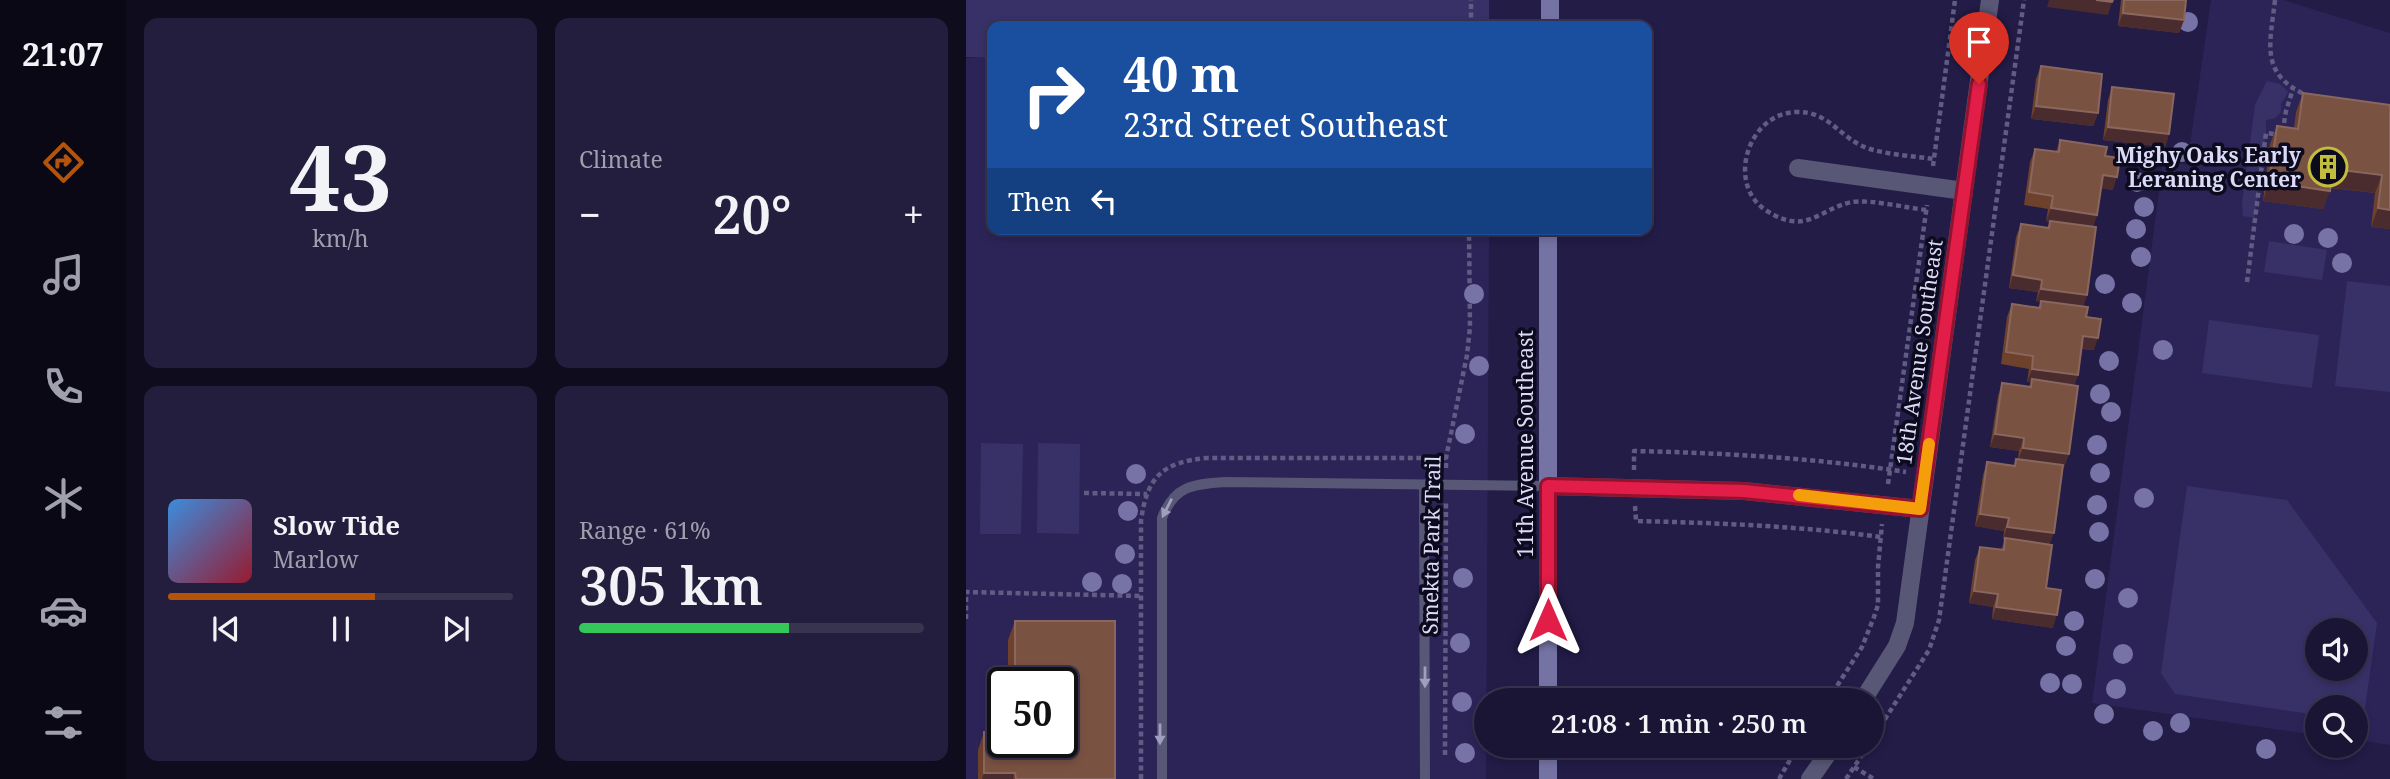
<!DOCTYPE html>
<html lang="en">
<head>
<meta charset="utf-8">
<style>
  body { margin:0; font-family:"Noto Serif",serif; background:#231e3d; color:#f1f3f6; height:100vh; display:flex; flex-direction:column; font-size:26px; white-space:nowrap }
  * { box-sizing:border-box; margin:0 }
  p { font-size:23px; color:#9f9fad }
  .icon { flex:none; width:38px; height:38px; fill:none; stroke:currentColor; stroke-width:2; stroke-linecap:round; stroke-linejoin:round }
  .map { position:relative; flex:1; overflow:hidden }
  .sheet { display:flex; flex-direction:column; gap:18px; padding:18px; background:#0e0c1d; width:840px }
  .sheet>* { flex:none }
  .guide { position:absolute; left:21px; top:21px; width:665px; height:214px; border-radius:14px; box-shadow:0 4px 10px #0003,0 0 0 2px #383450; background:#1a4fa0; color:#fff; overflow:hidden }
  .fabs { position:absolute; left:1339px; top:618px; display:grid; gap:14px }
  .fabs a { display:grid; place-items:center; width:63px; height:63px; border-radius:50%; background:#1a1535; box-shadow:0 4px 10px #0003,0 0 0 2px #383450; font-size:35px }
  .speed { position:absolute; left:21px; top:667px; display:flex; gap:14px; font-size:35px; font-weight:700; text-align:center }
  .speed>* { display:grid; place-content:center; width:91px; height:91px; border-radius:50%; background:#1a1535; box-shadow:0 4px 10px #0003,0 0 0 2px #383450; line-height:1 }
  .speed .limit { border:4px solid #111; border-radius:10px; background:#fff; color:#111 }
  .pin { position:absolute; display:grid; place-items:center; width:60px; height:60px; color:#fff; margin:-72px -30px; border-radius:50% 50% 50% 0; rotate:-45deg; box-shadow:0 0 7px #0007 }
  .pin .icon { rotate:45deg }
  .me { position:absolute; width:77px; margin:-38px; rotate:0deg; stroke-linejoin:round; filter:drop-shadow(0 0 5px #0008) }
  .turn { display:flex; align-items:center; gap:24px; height:147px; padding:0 21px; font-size:32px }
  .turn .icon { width:91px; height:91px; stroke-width:2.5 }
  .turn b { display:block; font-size:49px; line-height:60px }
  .then { display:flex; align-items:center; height:66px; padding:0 21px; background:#0003; gap:14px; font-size:26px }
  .big { font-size:52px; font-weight:600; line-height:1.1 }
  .sheet .widget { flex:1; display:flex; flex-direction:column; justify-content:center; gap:10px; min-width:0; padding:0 24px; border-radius:14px; background:#231e3d }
  .sheet .dial { align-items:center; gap:0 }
  .dial b { font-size:91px; line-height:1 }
  .song { display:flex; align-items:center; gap:21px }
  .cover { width:84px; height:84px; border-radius:10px; background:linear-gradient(135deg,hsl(210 70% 55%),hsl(350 70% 35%)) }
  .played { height:7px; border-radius:4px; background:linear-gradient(90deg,#b45309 60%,#383450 60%) }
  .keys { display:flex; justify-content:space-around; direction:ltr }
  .heat { display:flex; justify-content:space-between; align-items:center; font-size:38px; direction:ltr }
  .charge { height:10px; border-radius:5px; background:linear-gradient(90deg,#34c759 61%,#383450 0) }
  .sheet .tiles { flex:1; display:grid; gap:18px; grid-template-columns:repeat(2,1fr) }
  .trip { position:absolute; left:508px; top:688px; width:410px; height:70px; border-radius:35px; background:#1a1535; box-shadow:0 4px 10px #0003,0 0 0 2px #383450; font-weight:600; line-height:70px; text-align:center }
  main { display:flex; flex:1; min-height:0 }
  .menu { display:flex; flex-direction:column; width:126px; justify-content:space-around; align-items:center; background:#0a0815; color:#9f9fad }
  .menu .icon { width:49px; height:49px }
  .menu .active { color:#b45309 }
  .menu b { font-size:32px; color:#f1f3f6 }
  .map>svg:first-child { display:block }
</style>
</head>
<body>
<main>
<nav class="menu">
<b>21:07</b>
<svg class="icon active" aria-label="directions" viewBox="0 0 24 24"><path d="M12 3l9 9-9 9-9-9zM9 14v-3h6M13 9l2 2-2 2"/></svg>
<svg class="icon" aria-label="music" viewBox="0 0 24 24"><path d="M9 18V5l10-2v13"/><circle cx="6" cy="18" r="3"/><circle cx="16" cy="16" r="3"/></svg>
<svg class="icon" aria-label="phone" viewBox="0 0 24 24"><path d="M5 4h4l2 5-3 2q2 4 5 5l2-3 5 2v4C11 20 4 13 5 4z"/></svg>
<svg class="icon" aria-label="climate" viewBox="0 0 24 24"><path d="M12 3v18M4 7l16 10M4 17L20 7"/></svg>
<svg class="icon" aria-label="car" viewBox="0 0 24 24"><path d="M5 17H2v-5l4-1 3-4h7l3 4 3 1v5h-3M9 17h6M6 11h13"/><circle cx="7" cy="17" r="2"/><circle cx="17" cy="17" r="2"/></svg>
<svg class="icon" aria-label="filters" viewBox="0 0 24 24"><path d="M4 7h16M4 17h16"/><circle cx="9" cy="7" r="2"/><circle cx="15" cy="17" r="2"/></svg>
</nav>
<section class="sheet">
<div class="tiles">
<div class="widget dial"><b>43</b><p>km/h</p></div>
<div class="widget"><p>Climate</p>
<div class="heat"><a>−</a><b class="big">20°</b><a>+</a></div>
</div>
<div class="widget">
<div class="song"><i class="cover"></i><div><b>Slow Tide</b><p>Marlow</p></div></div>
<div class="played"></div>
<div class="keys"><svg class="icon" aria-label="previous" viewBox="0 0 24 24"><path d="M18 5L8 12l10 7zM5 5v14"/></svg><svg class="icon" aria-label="pause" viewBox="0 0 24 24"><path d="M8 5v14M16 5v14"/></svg><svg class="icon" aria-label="next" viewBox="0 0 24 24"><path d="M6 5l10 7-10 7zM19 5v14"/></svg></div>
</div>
<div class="widget"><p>Range · 61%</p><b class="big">305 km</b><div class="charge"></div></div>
</div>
</section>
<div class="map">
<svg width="1424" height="779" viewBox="0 0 1424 779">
  <rect width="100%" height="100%" fill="#221c47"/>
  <g fill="#2c2457" fill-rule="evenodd">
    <path d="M1245,0H1317L1424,33V745L1390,740V707H1351V735L1126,703L1197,161L1221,165ZM1351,630H1390V668H1351Z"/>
    <path d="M0,58H26V229H523L520,779H0ZM37,682H96V742H37Z"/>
  </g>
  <g fill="#383168" fill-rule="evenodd">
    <path d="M0,0H523V26H26V58L0,57Z"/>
    <path d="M1301,81L1314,84L1322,92L1315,104V112L1309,118L1300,120V133L1289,218L1277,216L1276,203L1289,105Z"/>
    <path d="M1303,241L1361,250L1356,280L1298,272Z"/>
    <path d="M1381,281L1424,286V392L1369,386Z"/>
    <path d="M1243,320L1353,335L1346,388L1236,373Z"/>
    <path d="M15,443L57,444L55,534H14Z"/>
    <path d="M72,443L114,444L113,534L71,533Z"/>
    <path d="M1221,486L1321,500L1411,623L1397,722L1390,721V707H1351V715L1209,694L1195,673ZM1351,630H1390V668H1351Z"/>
  </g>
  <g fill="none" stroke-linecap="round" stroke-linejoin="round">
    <g stroke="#615c83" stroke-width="4.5" stroke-dasharray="5 3.5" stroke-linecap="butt">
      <path d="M1309,0C1304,45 1293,74 1342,96"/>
      <path d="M505,26V0"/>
      <path d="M967,166L989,0"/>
      <path d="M960,210C942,208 903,199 886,202C852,209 841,236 801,211C759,185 782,113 830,112C865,111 874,140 904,149C924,155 947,156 968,159"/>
      <path d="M1281,282L1300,133L1316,135L1320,111L1327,89"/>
      <path d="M480,468V458L501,355L504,327L503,229"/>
      <path d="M668,470V451C759,453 849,458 940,472"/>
      <path d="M922,484L961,205"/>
      <path d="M118,493L181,494"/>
      <path d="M669,506L670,521C752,523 833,526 915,537"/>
      <path d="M0,619V592L176,596"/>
      <path d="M862,700L896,647L908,617L912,605V567L916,524"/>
      <path d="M905,741L963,650L973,620L1058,0"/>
      <path d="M479,755L480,501"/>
      <path d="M888,767L908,779"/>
      <path d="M175,779V521C181,476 197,462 241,458H480"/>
      <path d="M813,779L832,746"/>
      <path d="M880,779L902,746"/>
    </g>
    <g stroke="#585776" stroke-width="10">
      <path d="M458,486L459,779"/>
      <path d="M196,779V518C208,486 227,484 259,482L582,486"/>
    </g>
    <g stroke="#585776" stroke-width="18">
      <path d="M832,168L998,191"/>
      <path d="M582,486L778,491L954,509"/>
      <path d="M897,700L931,646L939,623L1024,0"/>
      <path d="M844,779L867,746"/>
    </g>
    <g stroke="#7573a4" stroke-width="18">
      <path d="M584,26V0"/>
      <path d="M582,229V700"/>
      <path d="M582,779V746"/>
    </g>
  </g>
  <g fill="#7773a7">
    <circle cx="1222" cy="22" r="10"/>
    <circle cx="1216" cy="152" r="10"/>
    <circle cx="1171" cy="182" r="10"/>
    <circle cx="1178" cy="207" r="10"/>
    <circle cx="1170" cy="229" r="10"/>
    <circle cx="1328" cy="234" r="10"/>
    <circle cx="1362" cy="238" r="10"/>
    <circle cx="1175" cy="257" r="10"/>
    <circle cx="1376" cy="263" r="10"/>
    <circle cx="1139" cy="284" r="10"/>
    <circle cx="508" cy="294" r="10"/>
    <circle cx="1166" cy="303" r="10"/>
    <circle cx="1197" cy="350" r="10"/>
    <circle cx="1143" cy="361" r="10"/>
    <circle cx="513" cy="366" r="10"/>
    <circle cx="1134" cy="394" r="10"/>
    <circle cx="1145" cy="412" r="10"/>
    <circle cx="499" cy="434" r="10"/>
    <circle cx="1131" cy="445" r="10"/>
    <circle cx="1134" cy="473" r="10"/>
    <circle cx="170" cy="474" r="10"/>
    <circle cx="1178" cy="498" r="10"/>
    <circle cx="1131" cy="505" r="10"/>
    <circle cx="162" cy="511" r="10"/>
    <circle cx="1133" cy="532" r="10"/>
    <circle cx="159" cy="554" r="10"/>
    <circle cx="497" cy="578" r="10"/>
    <circle cx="1129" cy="579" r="10"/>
    <circle cx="126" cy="582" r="10"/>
    <circle cx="156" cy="584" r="10"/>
    <circle cx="1162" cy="598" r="10"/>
    <circle cx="1108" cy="621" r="10"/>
    <circle cx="494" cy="643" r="10"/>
    <circle cx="1100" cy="646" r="10"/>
    <circle cx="1157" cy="654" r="10"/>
    <circle cx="1084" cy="683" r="10"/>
    <circle cx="1106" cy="684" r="10"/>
    <circle cx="1150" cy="689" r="10"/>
    <circle cx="496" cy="702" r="10"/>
    <circle cx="1138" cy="714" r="10"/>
    <circle cx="1214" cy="723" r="10"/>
    <circle cx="1187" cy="731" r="10"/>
    <circle cx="1300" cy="749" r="10"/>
    <circle cx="499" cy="753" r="10"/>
  </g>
  <g fill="#6e412c">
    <path d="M1155,0H1220L1218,20L1213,33L1152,26Z"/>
    <path d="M1075,66L1132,113L1127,126L1065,119L1070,79Z"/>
    <path d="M1146,87L1203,134L1199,147L1137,140L1142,100Z"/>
    <path d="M1337,93L1424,105V229L1405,227L1409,193L1364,188L1357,209L1297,201L1304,144L1311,126L1328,128L1330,112Z"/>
    <path d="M1094,140L1139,156L1147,190L1135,188L1131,215L1127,226L1121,295L1117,306L1128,350L1116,349L1112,375L1108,385L1103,454L1098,467H1097L1083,545L1080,588L1087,628L1026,619L1027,607L1003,603L1009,560L1014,547L1035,550L1039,540H1037L1038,531L1009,526L1017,475L1021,462L1048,466L1050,459H1052L1053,451L1024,447L1032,396L1036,383L1063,387L1065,382H1061L1063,369L1035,364L1041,317L1046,304L1072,308L1075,302L1070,301L1072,292L1043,288L1050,237L1055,224L1081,228L1084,222L1080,221L1082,209L1058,205L1064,162L1069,149L1090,152Z"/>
    <path d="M49,621H149V779H12V750L18,732L37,731V742H96V682H42V640Z"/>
  </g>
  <g fill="#4b2c2e">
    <path d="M1083,0H1130L1146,2L1142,15L1081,7Z"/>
    <path d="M1157,13L1218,20L1213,33L1152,26Z"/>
    <path d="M1070,106L1132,113L1127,126L1065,119Z"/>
    <path d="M1142,127L1203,134L1199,147L1137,140Z"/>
    <path d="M1367,169L1416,175L1409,193L1360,187Z"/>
    <path d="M1137,175L1151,177L1147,190L1132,188Z"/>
    <path d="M1303,182L1364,191L1357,209L1297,201Z"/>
    <path d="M1085,208L1131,215L1127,228L1080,221Z"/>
    <path d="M1412,208L1424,210V229L1405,227Z"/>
    <path d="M1047,275L1076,280L1072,292L1043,288Z"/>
    <path d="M1075,289L1121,295L1116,308L1070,301Z"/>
    <path d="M1117,336L1132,338L1128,350L1113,348Z"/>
    <path d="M1066,369L1112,375L1107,388L1061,382Z"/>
    <path d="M1029,434L1058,438L1053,451L1024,447Z"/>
    <path d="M1057,448L1103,454L1098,467L1052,460Z"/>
    <path d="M1014,514L1043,518L1038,531L1009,526Z"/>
    <path d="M1041,527L1088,533L1083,546L1037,540Z"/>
    <path d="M1008,591L1032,594L1027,607L1003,603Z"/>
    <path d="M1030,607L1091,615L1087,628L1026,619Z"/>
    <path d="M18,773H49L47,779H16Z"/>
  </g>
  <g fill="#7a5242" stroke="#89675e" stroke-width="2">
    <path d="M1130,0H1147L1146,2Z"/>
    <path d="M1158,0H1220L1218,20L1157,13Z"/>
    <path d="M1075,66L1136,74L1132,113L1070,106Z"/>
    <path d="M1146,87L1208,94L1203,134L1142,127Z"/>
    <path d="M1337,93L1424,105V210L1412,208L1416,175L1367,169L1364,191L1303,182L1311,126L1332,129Z"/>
    <path d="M1094,140L1141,147L1139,156L1154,158L1151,177L1137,175L1131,215L1085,208L1087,196L1063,192L1069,149L1093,152Z"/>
    <path d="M1084,221L1130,227L1121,295L1075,289L1076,280L1047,275L1055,224L1083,228Z"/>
    <path d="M1075,301L1122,307L1120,317L1135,319L1132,338L1117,336L1112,375L1066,369L1067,356L1040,352L1046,304L1074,308Z"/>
    <path d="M1066,379L1112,386L1103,454L1057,448L1058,438L1029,434L1036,383L1065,387Z"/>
    <path d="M1050,459L1097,465L1088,533L1041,527L1043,518L1014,514L1021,462L1049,466Z"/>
    <path d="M1039,538L1086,545L1080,588L1095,590L1091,615L1030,607L1032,594L1008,591L1014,547L1038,550Z"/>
    <path d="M49,621H149V779H50L49,773H18V732L37,731V742H96V682H49Z"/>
  </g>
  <defs><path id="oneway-solid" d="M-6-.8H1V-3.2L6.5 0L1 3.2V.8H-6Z" transform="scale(1.75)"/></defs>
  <g fill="#a09fbd">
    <use href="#oneway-solid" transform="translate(201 508) rotate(117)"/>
    <use href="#oneway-solid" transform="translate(459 677) rotate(90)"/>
    <use href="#oneway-solid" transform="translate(194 734) rotate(90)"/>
  </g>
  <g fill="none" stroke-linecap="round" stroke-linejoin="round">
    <defs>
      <path id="route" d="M582,620V486L778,491L954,509L1013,84"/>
    </defs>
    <use href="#route" stroke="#92132f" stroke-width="18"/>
    <use href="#route" stroke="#e11d48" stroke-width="12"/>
    <path stroke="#f59e0b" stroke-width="12" d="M833,495L954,509L963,444"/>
  </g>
  <defs>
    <symbol id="building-ring" viewBox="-11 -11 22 22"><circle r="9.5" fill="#0c0a1d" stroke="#c3bd3e" stroke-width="1.5"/><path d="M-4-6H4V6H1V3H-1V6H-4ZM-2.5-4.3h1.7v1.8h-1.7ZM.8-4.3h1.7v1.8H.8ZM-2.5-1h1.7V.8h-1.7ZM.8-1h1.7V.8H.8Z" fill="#c3bd3e"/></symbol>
  </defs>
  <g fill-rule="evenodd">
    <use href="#building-ring" x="1340" y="145" width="44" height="44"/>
  </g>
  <g text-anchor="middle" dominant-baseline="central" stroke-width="7" stroke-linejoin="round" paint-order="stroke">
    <g font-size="21" font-weight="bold" fill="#dbdaf7" stroke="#0c0a1d" text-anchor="end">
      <text x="1335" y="155">Mighy Oaks Early<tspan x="1335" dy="24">Leraning Center</tspan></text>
    </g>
    <g font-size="21" fill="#dbdaf7" stroke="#0c0a1d">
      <text transform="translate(953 352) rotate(-82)">18th Avenue Southeast</text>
      <text transform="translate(559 444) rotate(-90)">11th Avenue Southeast</text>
      <text transform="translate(465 545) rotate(-89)">Smekta Park Trail</text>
    </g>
  </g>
</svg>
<div class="fabs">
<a><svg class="icon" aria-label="sound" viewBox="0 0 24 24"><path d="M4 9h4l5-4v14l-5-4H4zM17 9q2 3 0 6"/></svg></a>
<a><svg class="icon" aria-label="search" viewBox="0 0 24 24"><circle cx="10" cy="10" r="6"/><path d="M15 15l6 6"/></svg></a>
</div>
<div class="speed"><div class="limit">50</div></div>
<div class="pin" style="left:1013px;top:84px;background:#d93025"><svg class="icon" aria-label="arrive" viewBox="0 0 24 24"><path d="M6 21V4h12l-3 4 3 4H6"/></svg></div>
<svg class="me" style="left:582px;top:620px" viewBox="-20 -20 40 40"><path d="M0-17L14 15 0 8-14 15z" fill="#e11d48" stroke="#fff" stroke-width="4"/></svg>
<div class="trip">21:08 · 1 min · 250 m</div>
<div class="guide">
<div class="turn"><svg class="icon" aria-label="right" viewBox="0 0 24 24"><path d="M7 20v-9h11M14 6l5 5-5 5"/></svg><div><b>40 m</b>23rd Street Southeast</div></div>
<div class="then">Then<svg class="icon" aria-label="left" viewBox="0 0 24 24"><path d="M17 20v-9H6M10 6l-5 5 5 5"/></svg></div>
</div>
</div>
</main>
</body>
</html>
